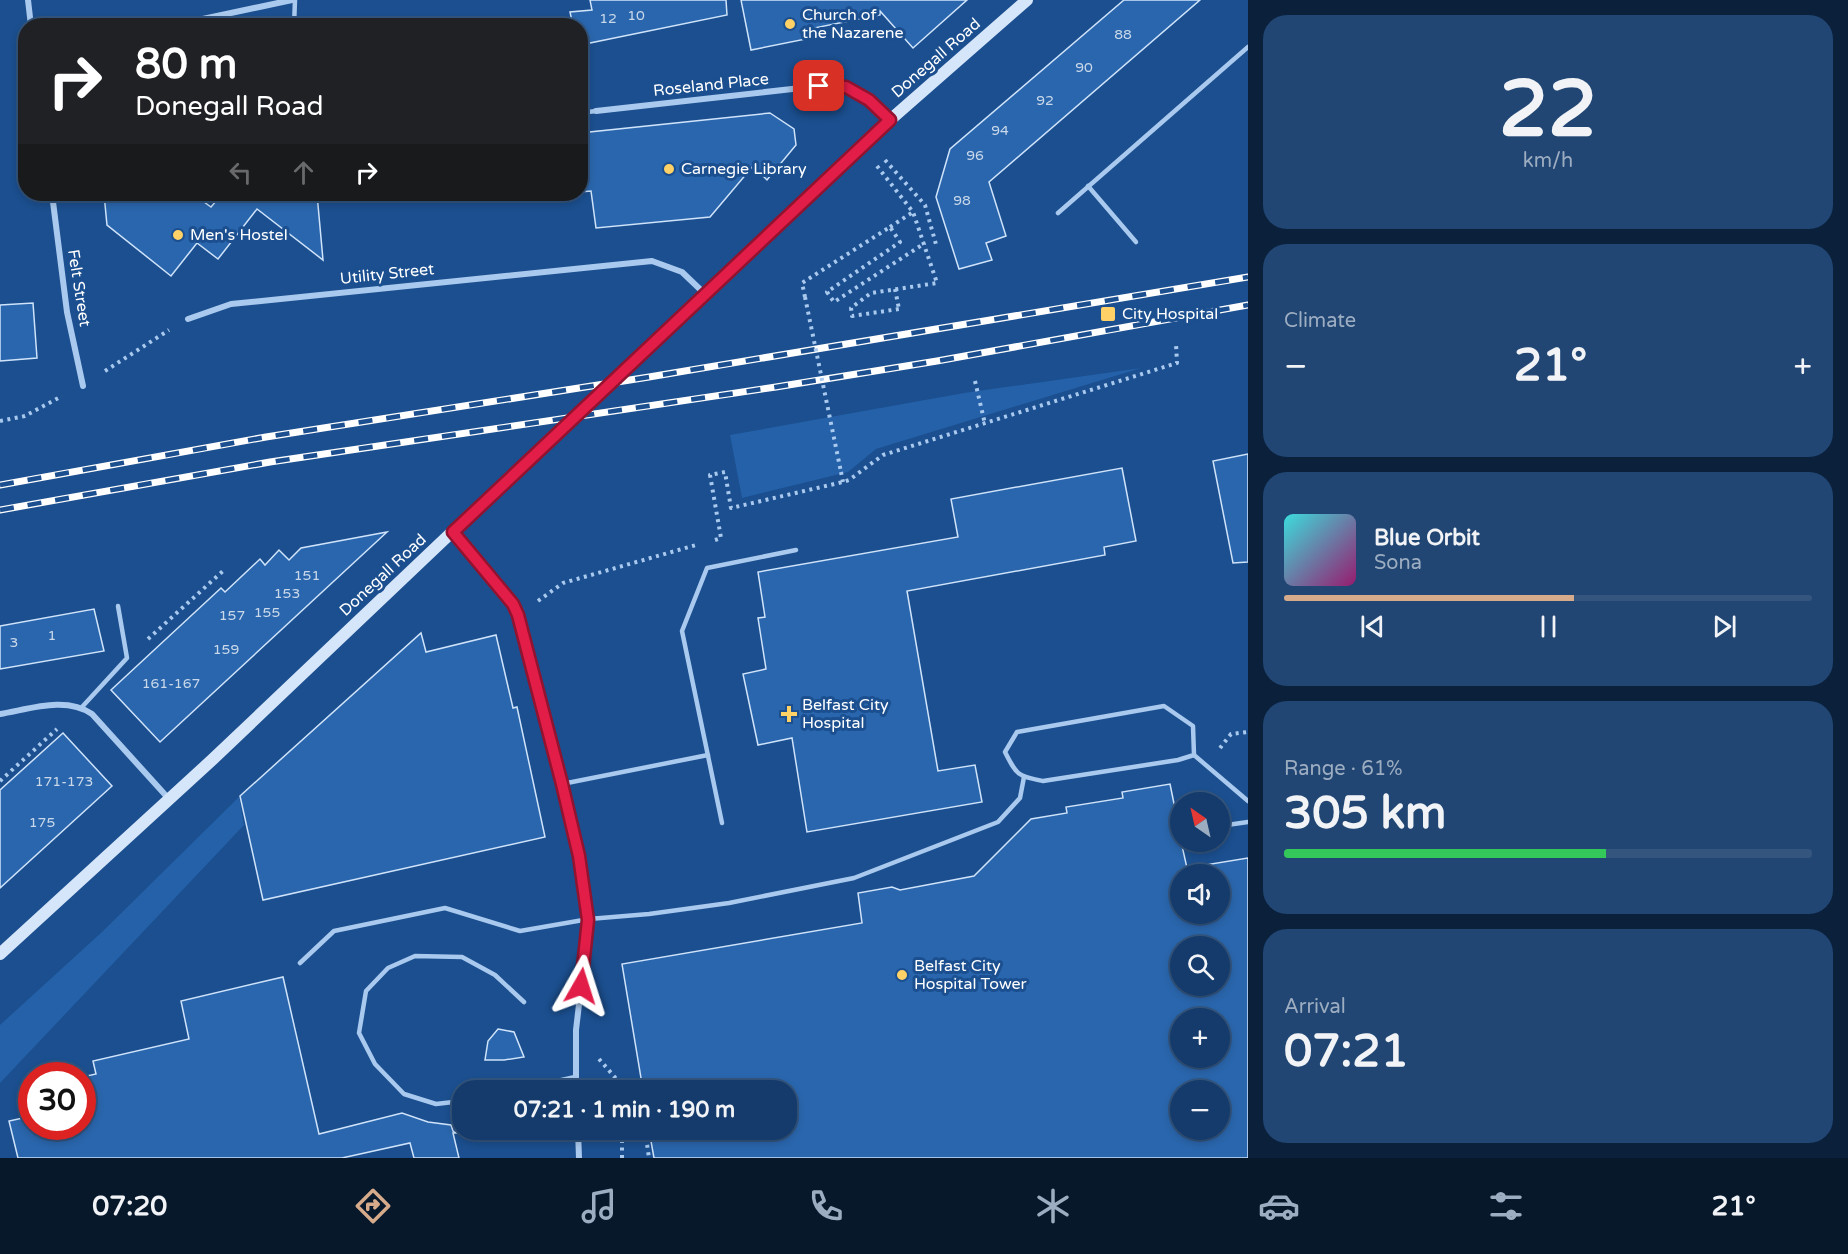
<!DOCTYPE html>
<html lang="en">
<head>
<meta charset="utf-8">
<style>
  body { margin:0; font-family:"Varela Round",sans-serif; background:#214673; color:#f1f3f6; height:100vh; display:flex; flex-direction:column; font-size:22px; white-space:nowrap }
  * { box-sizing:border-box; margin:0 }
  p { font-size:20px; color:#9dadc1 }
  .icon { flex:none; width:33px; height:33px; fill:none; stroke:currentColor; stroke-width:2; stroke-linecap:round; stroke-linejoin:round }
  .map { position:relative; flex:1; overflow:hidden }
  .sheet { display:flex; flex-direction:column; gap:15px; padding:15px; background:#0b203b; width:600px }
  .sheet>* { flex:none }
  .top-card { position:absolute; left:18px; top:18px; width:570px; height:183px; border-radius:24px; box-shadow:0 3px 9px #0003,0 0 0 2px #33557e; background:#202124; color:#fff; overflow:hidden }
  .needle { width:39px; rotate:326deg }
  .tools { position:absolute; left:1170px; top:792px; display:grid; gap:12px }
  .tools a { display:grid; place-items:center; width:60px; height:60px; border-radius:50%; background:#143b6b; box-shadow:0 3px 9px #0003,0 0 0 2px #33557e; font-size:30px }
  .speed { position:absolute; left:18px; top:1062px; display:flex; gap:12px; font-size:30px; font-weight:700; text-align:center }
  .speed>* { display:grid; place-content:center; width:78px; height:78px; border-radius:50%; background:#143b6b; box-shadow:0 3px 9px #0003,0 0 0 2px #33557e; line-height:1 }
  .speed .limit { border:9px solid #d22; background:#fff; color:#111 }
  .pin { position:absolute; display:grid; place-items:center; width:51px; height:51px; color:#fff; margin:-26px; border-radius:12px; box-shadow:0 3px 9px #0006 }
  .me { position:absolute; width:66px; margin:-33px; rotate:6deg; stroke-linejoin:round; filter:drop-shadow(0 0 4px #0008) }
  .turn { display:flex; align-items:center; gap:21px; height:126px; padding:0 18px; font-size:27px }
  .turn .icon { width:78px; height:78px; stroke-width:2.5 }
  .turn b { display:block; font-size:42px; line-height:51px }
  .lanes { display:flex; align-items:center; height:57px; padding:0 18px; background:#0003; justify-content:center; gap:30px; direction:ltr }
  .lanes .off { opacity:.35 }
  .big { font-size:45px; font-weight:700; line-height:1.1 }
  .sheet .widget { flex:1; display:flex; flex-direction:column; justify-content:center; gap:9px; min-width:0; padding:0 21px; border-radius:24px; background:#214673 }
  .sheet .dial { align-items:center; gap:0 }
  .dial b { font-size:78px; line-height:1 }
  .song { display:flex; align-items:center; gap:18px }
  .cover { width:72px; height:72px; border-radius:9px; background:linear-gradient(135deg,hsl(180 70% 55%),hsl(320 70% 35%)) }
  .played { height:6px; border-radius:3px; background:linear-gradient(90deg,#d6ab8b 55%,#33557e 55%) }
  .keys { display:flex; justify-content:space-around; direction:ltr }
  .heat { display:flex; justify-content:space-between; align-items:center; font-size:33px; direction:ltr }
  .charge { height:9px; border-radius:4px; background:linear-gradient(90deg,#34c759 61%,#33557e 0) }
  .trip { position:absolute; left:452px; top:1080px; width:345px; height:60px; border-radius:24px; background:#143b6b; box-shadow:0 3px 9px #0003,0 0 0 2px #33557e; font-weight:700; line-height:60px; text-align:center }
  .dock { display:flex; height:96px; justify-content:space-around; align-items:center; background:#08182b; color:#9dadc1 }
  .dock .icon { width:42px; height:42px }
  .dock .active { color:#d6ab8b }
  .dock b { font-size:27px; color:#f1f3f6 }
  main { display:flex; flex:1; min-height:0 }
  .map>svg:first-child { display:block }
</style>
</head>
<body>
<main>
<div class="map">
<svg width="1248" height="1158" viewBox="0 0 1248 1158">
  <rect width="100%" height="100%" fill="#1b4f8f"/>
  <g fill="#2461a8">
    <path d="M1141,368L876,449L848,472L742,498L730,435L964,393Z"/>
    <path d="M239,797L244,825L0,1083V1025L102,932Z"/>
  </g>
  <g fill="#2a66ad" stroke="#cfe3fa" stroke-width="1.5" fill-rule="evenodd">
    <path d="M590,0H726L727,15L580,45V26H573L570,12L592,10Z"/>
    <path d="M741,0H967L913,48L880,11V15L809,29L811,38L751,50Z"/>
    <path d="M1124,0H1200L989,182L1006,236L986,243L992,260L959,269L936,197L950,149Z"/>
    <path d="M770,113L794,129L796,145L767,180L753,166L710,217L596,228L591,191L580,192V133Z"/>
    <path d="M104,194H193L211,207L222,194H317L323,260L257,209L218,259L197,243L171,276L107,225Z"/>
    <path d="M33,303L37,358L0,361V305Z"/>
    <path d="M1248,454V562L1233,563L1213,461Z"/>
    <path d="M1122,468L1136,541L1104,547L1105,555L907,591L938,771L975,765L982,802L807,832L792,738L758,745L743,674L766,669L758,618L765,617L758,572L958,537L951,499Z"/>
    <path d="M387,532L160,742L111,690L221,588L225,592L260,559L265,565L279,550L289,560L301,548Z"/>
    <path d="M94,609L104,651L0,669V626Z"/>
    <path d="M421,633L426,652L496,635L513,708L517,707L545,837L263,900L240,796Z"/>
    <path d="M63,733L112,786L0,888V790Z"/>
    <path d="M1170,784L1179,828L1175,834L1176,837H1180L1187,868L1248,858V1158H654L649,1130H786V1090H643L622,964L862,923L858,893L892,887L900,890L974,876L1031,819L1067,813L1066,807L1123,798L1122,792ZM1180,874H1220V914H1180ZM1180,946H1220V986H1180ZM1180,1018H1220V1058H1180ZM1180,1090H1220V1130H1180Z"/>
    <path d="M283,977L319,1134L402,1113L428,1122L451,1125L453,1131L456,1133H453L459,1158H414L410,1143L342,1158H18L9,1121L32,1116V1126H82V1077L96,1074L93,1061L189,1039L181,1001Z"/>
    <path d="M498,1029L514,1032L524,1057L504,1060H485L488,1041Z"/>
  </g>
  <g fill="none" stroke-linecap="round" stroke-linejoin="round">
    <g stroke="#a9c9ee" stroke-width="4" stroke-dasharray="3 4.5" stroke-linecap="butt">
      <path d="M885,160L925,205L937,248"/>
      <path d="M877,166L913,212L937,283L871,293L851,308L852,316L899,309V312"/>
      <path d="M890,227L913,212"/>
      <path d="M895,289L899,309"/>
      <path d="M805,297L802,283L890,227L900,242L827,292L834,302L925,243"/>
      <path d="M105,371L169,330"/>
      <path d="M975,381L985,424"/>
      <path d="M0,421L25,416L62,396"/>
      <path d="M841,472L843,482"/>
      <path d="M715,540L721,538L710,475L725,472L731,508L843,482L849,480L883,455L1177,363L1176,344"/>
      <path d="M538,601L563,583L696,545"/>
      <path d="M148,639L223,571"/>
      <path d="M1220,748L1231,734L1248,732"/>
      <path d="M0,781L57,729"/>
      <path d="M599,1059L626,1090"/>
      <path d="M645,1130L649,1158"/>
      <path d="M622,1158V1130"/>
    </g>
    <g stroke="#a9c9ee" stroke-width="4.5">
      <path d="M294,26L295,0"/>
      <path d="M580,113L596,111"/>
      <path d="M1088,186L1136,242"/>
      <path d="M1058,213L1248,47"/>
      <path d="M1164,706L1193,726L1194,755L1178,760L1043,781C1018,776 1017,776 1005,752L1017,732Z"/>
      <path d="M82,707L127,658L118,606"/>
      <path d="M1194,755L1248,801"/>
      <path d="M562,784L708,755"/>
      <path d="M722,823L682,631L707,568L796,550"/>
      <path d="M1220,826L1248,822"/>
      <path d="M1179,833L1180,832"/>
      <path d="M300,963L334,931L445,908L520,931L589,919L649,914L729,903L854,878L998,822L1020,798L1024,777"/>
      <path d="M517,1090L575,1077"/>
      <path d="M462,1101L436,1104L404,1094L375,1064L359,1033L366,991L388,968L415,956L462,957L495,975L524,1002"/>
    </g>
    <g stroke="#a9c9ee" stroke-width="6">
      <path d="M28,0L31,26"/>
      <path d="M170,26L292,0"/>
      <path d="M596,111L819,86L845,87L869,100L890,120"/>
      <path d="M52,194L67,312L83,386"/>
      <path d="M188,319L231,304L652,261L682,272L705,294"/>
      <path d="M453,532L513,604L518,615L562,784L579,856L589,919L576,1030V1090"/>
      <path d="M0,714C30,709 66,696 92,714L169,799"/>
      <path d="M578,1130L579,1158"/>
    </g>
    <g stroke="#d6e6fa" stroke-width="12">
      <path d="M692,306L890,120L1027,0"/>
      <path d="M0,954L213,759L472,513"/>
    </g>
    <defs>
      <g id="rail">
        <path d="M0,485L266,437L649,377L1248,277"/>
        <path d="M0,510L270,462L776,387L937,361L1248,305"/>
      </g>
    </defs>
    <use href="#rail" stroke="#fff" stroke-width="7"/>
    <use href="#rail" stroke="#1b4f8f" stroke-width="4.5" stroke-dasharray="14" stroke-linecap="butt"/>
    <path stroke="#a9c9ee" stroke-width="4" stroke-dasharray="3 4.5" stroke-linecap="butt" d="M805,297L841,472"/>
    <path stroke="#d6e6fa" stroke-width="12" d="M472,513L692,306"/>
  </g>
  <g fill="none" stroke-linecap="round" stroke-linejoin="round">
    <defs>
      <path id="route" d="M581,986L588,920L579,856L562,784L518,615L513,604L453,532L890,120L869,100L846,87L819,86"/>
    </defs>
    <use href="#route" stroke="#92132f" stroke-width="15"/>
    <use href="#route" stroke="#e11d48" stroke-width="10"/>
  </g>
  <g fill="#ffd166" stroke="#1b4f8f" stroke-width="2">
    <circle cx="790" cy="24" r="6"/>
    <circle cx="669" cy="169" r="6"/>
    <circle cx="178" cy="235" r="6"/>
    <rect x="1100" y="306" width="16" height="16" rx="3"/>
    <path d="M786 705h6v6h6v6h-6v6h-6v-6h-6v-6h6z"/>
    <circle cx="902" cy="975" r="6"/>
  </g>
  <g text-anchor="middle" dominant-baseline="central" stroke-width="6" stroke-linejoin="round" paint-order="stroke">
    <g font-size="14" fill="#cad9ea">
      <text x="636" y="15">10</text>
      <text x="608" y="18">12</text>
      <text x="1123" y="34">88</text>
      <text x="1084" y="67">90</text>
      <text x="1045" y="100">92</text>
      <text x="1000" y="130">94</text>
      <text x="975" y="155">96</text>
      <text x="962" y="200">98</text>
      <text x="307" y="575">151</text>
      <text x="287" y="593">153</text>
      <text x="267" y="612">155</text>
      <text x="232" y="615">157</text>
      <text x="52" y="635">1</text>
      <text x="14" y="642">3</text>
      <text x="226" y="649">159</text>
      <text x="171" y="683">161-167</text>
      <text x="64" y="781">171-173</text>
      <text x="42" y="822">175</text>
    </g>
    <g font-size="16" fill="#fff" stroke="#1b4f8f" text-anchor="start">
      <text x="802" y="15">Church of<tspan x="802" dy="18">the Nazarene</tspan></text>
      <text x="681" y="169">Carnegie Library</text>
      <text x="190" y="235">Men's Hostel</text>
      <text x="1122" y="314">City Hospital</text>
      <text x="802" y="705">Belfast City<tspan x="802" dy="18">Hospital</tspan></text>
      <text x="914" y="966">Belfast City<tspan x="914" dy="18">Hospital Tower</tspan></text>
    </g>
    <g font-size="16" fill="#fff" stroke="#1b4f8f">
      <text transform="translate(936 58) rotate(-41)">Donegall Road</text>
      <text transform="translate(711 85) rotate(-6)">Roseland Place</text>
      <text transform="translate(387 274) rotate(-6)">Utility Street</text>
      <text transform="translate(79 288) rotate(81)">Felt Street</text>
      <text transform="translate(383 575) rotate(-43)">Donegall Road</text>
    </g>
  </g>
</svg>
<div class="tools">
<a><svg class="needle" viewBox="-14 -14 28 28"><path d="M0-13l5 13h-10z" fill="#e53935"/><path d="M0 13l5-13h-10z" fill="#9dadc1"/></svg></a>
<a><svg class="icon" aria-label="sound" viewBox="0 0 24 24"><path d="M4 9h4l5-4v14l-5-4H4zM17 9q2 3 0 6"/></svg></a>
<a><svg class="icon" aria-label="search" viewBox="0 0 24 24"><circle cx="10" cy="10" r="6"/><path d="M15 15l6 6"/></svg></a>
<a>+</a>
<a>−</a>
</div>
<div class="speed"><div class="limit">30</div></div>
<div class="pin" style="left:819px;top:86px;background:#d93025"><svg class="icon" aria-label="arrive" viewBox="0 0 24 24"><path d="M6 21V4h12l-3 4 3 4H6"/></svg></div>
<svg class="me" style="left:581px;top:986px" viewBox="-20 -20 40 40"><path d="M0-17L14 15 0 8-14 15z" fill="#e11d48" stroke="#fff" stroke-width="4"/></svg>
<div class="trip">07:21 · 1 min · 190 m</div>
<div class="top-card">
<div class="turn"><svg class="icon" aria-label="right" viewBox="0 0 24 24"><path d="M7 20v-9h11M14 6l5 5-5 5"/></svg><div><b>80 m</b>Donegall Road</div></div>
<div class="lanes"><svg class="icon off" aria-label="left" viewBox="0 0 24 24"><path d="M17 20v-9H6M10 6l-5 5 5 5"/></svg><svg class="icon off" aria-label="ahead" viewBox="0 0 24 24"><path d="M12 20V5M6 11l6-6 6 6"/></svg><svg class="icon" aria-label="right" viewBox="0 0 24 24"><path d="M7 20v-9h11M14 6l5 5-5 5"/></svg></div>
</div>
</div>
<section class="sheet">
<div class="widget dial"><b>22</b><p>km/h</p></div>
<div class="widget"><p>Climate</p>
<div class="heat"><a>−</a><b class="big">21°</b><a>+</a></div>
</div>
<div class="widget">
<div class="song"><i class="cover"></i><div><b>Blue Orbit</b><p>Sona</p></div></div>
<div class="played"></div>
<div class="keys"><svg class="icon" aria-label="previous" viewBox="0 0 24 24"><path d="M18 5L8 12l10 7zM5 5v14"/></svg><svg class="icon" aria-label="pause" viewBox="0 0 24 24"><path d="M8 5v14M16 5v14"/></svg><svg class="icon" aria-label="next" viewBox="0 0 24 24"><path d="M6 5l10 7-10 7zM19 5v14"/></svg></div>
</div>
<div class="widget"><p>Range · 61%</p><b class="big">305 km</b><div class="charge"></div></div>
<div class="widget"><p>Arrival</p><b class="big">07:21</b></div>
</section>
</main>
<nav class="dock">
<b>07:20</b>
<svg class="icon active" aria-label="directions" viewBox="0 0 24 24"><path d="M12 3l9 9-9 9-9-9zM9 14v-3h6M13 9l2 2-2 2"/></svg>
<svg class="icon" aria-label="music" viewBox="0 0 24 24"><path d="M9 18V5l10-2v13"/><circle cx="6" cy="18" r="3"/><circle cx="16" cy="16" r="3"/></svg>
<svg class="icon" aria-label="phone" viewBox="0 0 24 24"><path d="M5 4h4l2 5-3 2q2 4 5 5l2-3 5 2v4C11 20 4 13 5 4z"/></svg>
<svg class="icon" aria-label="climate" viewBox="0 0 24 24"><path d="M12 3v18M4 7l16 10M4 17L20 7"/></svg>
<svg class="icon" aria-label="car" viewBox="0 0 24 24"><path d="M5 17H2v-5l4-1 3-4h7l3 4 3 1v5h-3M9 17h6M6 11h13"/><circle cx="7" cy="17" r="2"/><circle cx="17" cy="17" r="2"/></svg>
<svg class="icon" aria-label="filters" viewBox="0 0 24 24"><path d="M4 7h16M4 17h16"/><circle cx="9" cy="7" r="2"/><circle cx="15" cy="17" r="2"/></svg>
<b>21°</b>
</nav>
</body>
</html>
